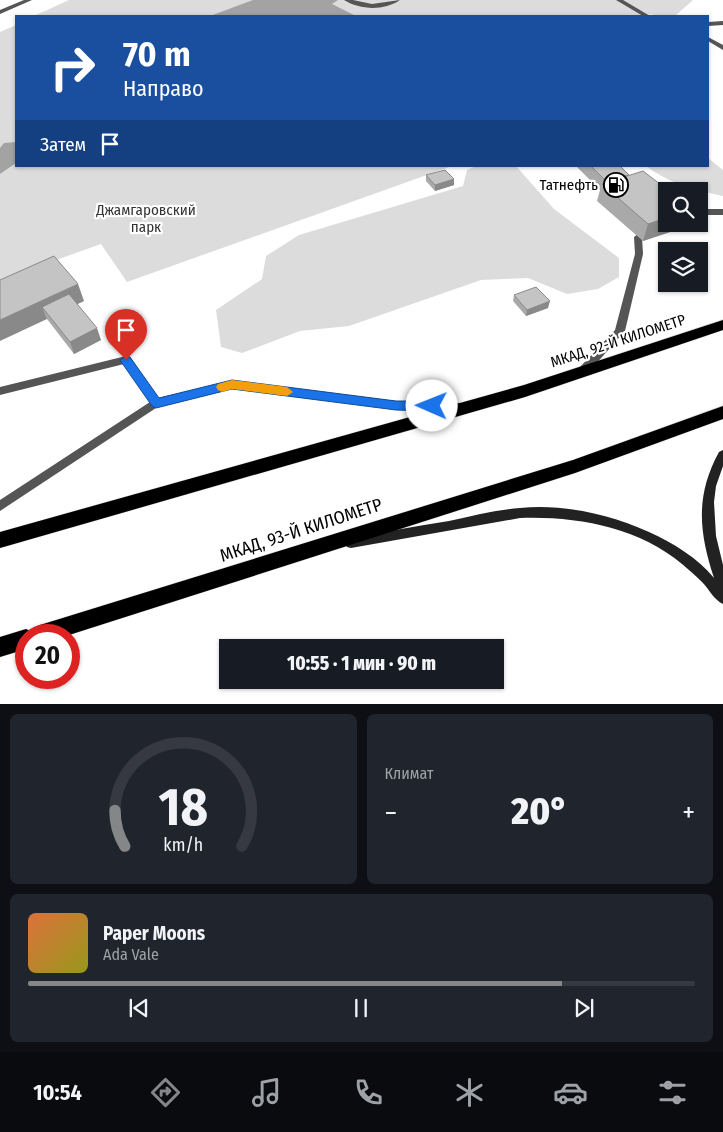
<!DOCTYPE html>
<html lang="ru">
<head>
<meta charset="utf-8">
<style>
  body { margin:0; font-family:"Fira Sans Condensed",sans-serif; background:#20242c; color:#f1f3f6; height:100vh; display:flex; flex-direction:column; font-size:19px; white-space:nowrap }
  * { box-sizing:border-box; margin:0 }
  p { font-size:16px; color:#9ea1a6 }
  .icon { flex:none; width:28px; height:28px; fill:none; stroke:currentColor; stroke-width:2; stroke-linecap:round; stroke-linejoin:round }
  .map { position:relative; height:704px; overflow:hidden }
  .side { display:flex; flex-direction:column; gap:10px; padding:10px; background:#0d0f14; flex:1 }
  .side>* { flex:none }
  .top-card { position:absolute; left:15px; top:15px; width:694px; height:152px; border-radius:0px; box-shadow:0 1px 4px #0004; background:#1a4fa0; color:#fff; overflow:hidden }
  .tools { position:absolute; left:658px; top:182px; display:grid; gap:10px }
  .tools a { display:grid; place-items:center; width:50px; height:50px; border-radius:0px; background:#171b24; box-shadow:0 1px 4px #0004; font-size:25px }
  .speed { position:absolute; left:15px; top:624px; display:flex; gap:10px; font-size:25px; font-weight:700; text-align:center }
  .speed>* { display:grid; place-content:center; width:65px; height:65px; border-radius:50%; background:#171b24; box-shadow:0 1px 4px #0004; line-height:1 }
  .speed .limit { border:8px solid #d22; background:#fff; color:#111 }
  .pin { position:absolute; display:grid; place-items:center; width:42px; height:42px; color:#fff; margin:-51px -21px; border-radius:50% 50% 50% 0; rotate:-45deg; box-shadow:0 0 5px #0007 }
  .pin .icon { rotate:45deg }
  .me { position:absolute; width:55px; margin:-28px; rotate:271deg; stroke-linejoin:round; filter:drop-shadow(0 0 4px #0008) }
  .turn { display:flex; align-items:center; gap:18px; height:105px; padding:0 25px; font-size:22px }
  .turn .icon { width:65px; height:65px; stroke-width:2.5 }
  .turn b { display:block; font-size:35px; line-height:42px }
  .then { display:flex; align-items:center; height:48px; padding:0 25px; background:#0003; gap:10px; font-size:19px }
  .big { font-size:38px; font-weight:800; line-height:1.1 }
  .side .card { flex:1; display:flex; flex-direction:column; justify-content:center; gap:8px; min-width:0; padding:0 18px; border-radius:8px; background:#20242c }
  .side .dial { align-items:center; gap:0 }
  .dial svg { height:130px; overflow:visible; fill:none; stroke:#363941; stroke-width:7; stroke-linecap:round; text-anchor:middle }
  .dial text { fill:#f1f3f6; stroke:none }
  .song { display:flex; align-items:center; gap:15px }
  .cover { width:60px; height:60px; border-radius:8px; background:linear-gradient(135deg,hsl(20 70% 55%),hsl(60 70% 35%)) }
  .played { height:5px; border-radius:2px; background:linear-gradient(90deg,#858687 80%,#363941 80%) }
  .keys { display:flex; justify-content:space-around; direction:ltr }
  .heat { display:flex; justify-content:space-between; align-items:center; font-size:28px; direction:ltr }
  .side .tiles { flex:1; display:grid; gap:10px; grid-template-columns:1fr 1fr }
  .card:last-child { grid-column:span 2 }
  .trip { position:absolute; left:219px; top:639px; width:285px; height:50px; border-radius:0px; background:#171b24; box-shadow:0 1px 4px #0004; font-weight:800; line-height:50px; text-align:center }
  .tab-bar { display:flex; height:80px; justify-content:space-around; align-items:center; background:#090b0e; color:#9ea1a6 }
  .tab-bar .icon { width:35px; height:35px }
  .tab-bar .on { color:#858687 }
  .tab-bar b { font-size:22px; color:#f1f3f6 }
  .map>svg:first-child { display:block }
</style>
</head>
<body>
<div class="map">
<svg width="723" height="705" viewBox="0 0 723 705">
  <rect width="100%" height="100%" fill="#fff"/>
  <g fill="#dcdcdc">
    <path d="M69,0H693L675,16H657L651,14L644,16H34Z"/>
    <path d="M16,25V166H452L127,282L101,244L0,280V32Z"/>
    <path d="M708,158L723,170V196C696,190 668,183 646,166H708Z"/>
    <path d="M476,166H516L554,209L619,258V277L598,289L567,294L528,278L481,280L349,326L300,331L242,353L221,347L216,310L262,279L266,256L299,235L463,186L467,170Z"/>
  </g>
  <g fill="#a3a3a3">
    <path d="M253,0H338L332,4L356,16H210Z"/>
    <path d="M16,142V163L0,174V148L4,143Z"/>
  </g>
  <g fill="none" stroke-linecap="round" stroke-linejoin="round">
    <defs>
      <g id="highway">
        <path d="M723,320V330L525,397L0,548V532L524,385Z"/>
        <path d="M723,406V419L575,473L69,635H26V649L0,657V637L26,629L32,632L33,628L40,625L573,460Z"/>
      </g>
    </defs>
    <use href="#highway" stroke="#dbdbdb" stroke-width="1"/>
    <g fill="#555" fill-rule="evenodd">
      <path d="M24,0H32L0,14V10Z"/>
      <path d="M344,0H353L372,4L400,0C384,11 360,10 344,0Z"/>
      <path d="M616,0H623L650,16H643Z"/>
      <path d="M723,21V25L708,26V22Z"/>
      <path d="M708,37L723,45V50L708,41Z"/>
      <rect x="699" y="209" width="24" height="6"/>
      <path d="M638,234L642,237L643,254L625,331L587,374H579L578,371L579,368L615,330L635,254L634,237Z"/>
      <path d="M126,356L130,357L158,398L232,381L396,401L460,403L464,404L465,407L464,410L460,411L396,409L232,389L159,406L0,511V500L150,402L124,364L0,395V387Z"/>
    </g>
    <path fill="#222" fill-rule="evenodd" d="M723,450V466L716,486L714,502L716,536L723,565V604C714,600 709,589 702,582C696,576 689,570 682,564C638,527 576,516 520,518L351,548L347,547L345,543L347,539L351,538C383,532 416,526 449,521C472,516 496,510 520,508C564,504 609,514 649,532C673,543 698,558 714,578C699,532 695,496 719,452Z"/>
    <use href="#highway" fill="#000" fill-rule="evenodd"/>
  </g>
  <g fill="#a9a9a9">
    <path d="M576,166H620L685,227L643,241L597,201L600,190Z"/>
    <path d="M426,175L454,185L435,191L426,181Z"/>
    <path d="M0,280L84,301L77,304L101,340L74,354L47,319Z"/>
    <path d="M514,295L548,308L526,316L513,301Z"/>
  </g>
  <g fill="#898989">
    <path d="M454,179V185L435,191V185Z"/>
    <path d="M666,218V224H686L685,227L643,241L648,224Z"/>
    <path d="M78,284L84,301L50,317L42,307L47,319L0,341V320Z"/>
    <path d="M550,301L548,308L526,316L527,310Z"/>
    <path d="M97,328L101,340L74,354L70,342Z"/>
  </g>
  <g fill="#c4c4c4" stroke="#898989">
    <path d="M591,166H620L629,175L606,181Z"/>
    <path d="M445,170L454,179L435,185L426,175Z"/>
    <path d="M643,171L669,191H666V218L648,224L602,184Z"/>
    <path d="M54,256L78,284L0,320V280Z"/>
    <path d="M536,287L550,301L527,310L514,295Z"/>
    <path d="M69,294L97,328L70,342L42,307Z"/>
  </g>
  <path fill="#1a73e8" stroke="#114b97" d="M126,356L130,357L159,398L232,380L396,401H432L437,403L438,406L437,409L432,411L396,410L232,389L156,408L152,406L122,363L120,360Z"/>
  <path fill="#f59e0b" d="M232,380L287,387L293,392L287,396L232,389L222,392L218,390L216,387L218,384Z"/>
  <defs>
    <symbol id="fuel-ring" viewBox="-11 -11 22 22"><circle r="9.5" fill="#fff" stroke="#000" stroke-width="1.5"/><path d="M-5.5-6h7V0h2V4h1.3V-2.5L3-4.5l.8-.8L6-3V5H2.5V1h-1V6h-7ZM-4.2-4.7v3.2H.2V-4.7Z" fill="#000"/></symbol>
  </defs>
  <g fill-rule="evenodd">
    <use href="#fuel-ring" x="602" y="171" width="28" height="28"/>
  </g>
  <g text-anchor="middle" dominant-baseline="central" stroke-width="4.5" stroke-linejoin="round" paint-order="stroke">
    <g font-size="15" fill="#000" stroke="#fff" text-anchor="end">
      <text x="598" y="185">Татнефть</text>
    </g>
    <g font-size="15" fill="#333" stroke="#fff">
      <text x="146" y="210">Джамгаровский<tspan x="146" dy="17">парк</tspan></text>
    </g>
    <g font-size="15" fill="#000" stroke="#fff">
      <text transform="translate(618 341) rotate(-18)">МКАД, 92-Й КИЛОМЕТР</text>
    </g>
    <g font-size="18" fill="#000" stroke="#fff">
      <text transform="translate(301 530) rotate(-18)">МКАД, 93-Й КИЛОМЕТР</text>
    </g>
  </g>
</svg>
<div class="tools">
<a><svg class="icon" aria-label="search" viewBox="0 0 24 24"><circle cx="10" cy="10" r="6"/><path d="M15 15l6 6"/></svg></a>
<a><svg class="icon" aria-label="layers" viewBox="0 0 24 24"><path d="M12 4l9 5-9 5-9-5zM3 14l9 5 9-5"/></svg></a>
</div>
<div class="speed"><div class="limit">20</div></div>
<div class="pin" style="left:126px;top:360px;background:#d93025"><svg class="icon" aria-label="arrive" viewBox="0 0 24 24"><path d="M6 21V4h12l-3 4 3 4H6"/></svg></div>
<svg class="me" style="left:432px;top:406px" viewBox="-20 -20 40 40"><circle r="19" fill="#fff"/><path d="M0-13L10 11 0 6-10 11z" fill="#1a73e8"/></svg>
<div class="trip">10:55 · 1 мин · 90 m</div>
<div class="top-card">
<div class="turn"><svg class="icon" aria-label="right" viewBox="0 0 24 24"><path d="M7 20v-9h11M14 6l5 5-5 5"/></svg><div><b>70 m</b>Направо</div></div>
<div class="then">Затем<svg class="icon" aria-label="arrive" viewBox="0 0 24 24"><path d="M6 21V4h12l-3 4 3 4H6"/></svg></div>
</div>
</div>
<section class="side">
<div class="tiles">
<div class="card dial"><svg viewBox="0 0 100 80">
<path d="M14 69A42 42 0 1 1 86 69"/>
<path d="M14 69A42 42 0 0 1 8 47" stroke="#858687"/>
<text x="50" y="56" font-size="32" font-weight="700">18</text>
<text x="50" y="72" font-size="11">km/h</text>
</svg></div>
<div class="card"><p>Климат</p>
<div class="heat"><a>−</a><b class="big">20°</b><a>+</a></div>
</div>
<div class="card">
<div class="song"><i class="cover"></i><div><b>Paper Moons</b><p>Ada Vale</p></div></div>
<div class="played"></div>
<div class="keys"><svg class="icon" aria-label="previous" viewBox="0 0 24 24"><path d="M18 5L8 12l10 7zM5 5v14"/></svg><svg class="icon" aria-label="pause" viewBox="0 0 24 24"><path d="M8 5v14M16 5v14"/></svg><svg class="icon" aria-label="next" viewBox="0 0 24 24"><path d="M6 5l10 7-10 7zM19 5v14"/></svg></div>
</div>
</div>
</section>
<nav class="tab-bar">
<b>10:54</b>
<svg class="icon on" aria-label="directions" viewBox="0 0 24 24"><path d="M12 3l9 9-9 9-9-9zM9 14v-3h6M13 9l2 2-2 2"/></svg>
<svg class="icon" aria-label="music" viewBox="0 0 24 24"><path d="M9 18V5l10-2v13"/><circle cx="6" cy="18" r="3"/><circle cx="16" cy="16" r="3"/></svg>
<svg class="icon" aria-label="phone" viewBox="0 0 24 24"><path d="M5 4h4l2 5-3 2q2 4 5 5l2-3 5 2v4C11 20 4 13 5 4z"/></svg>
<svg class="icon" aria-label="climate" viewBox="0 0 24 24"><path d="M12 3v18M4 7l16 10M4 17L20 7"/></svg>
<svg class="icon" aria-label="car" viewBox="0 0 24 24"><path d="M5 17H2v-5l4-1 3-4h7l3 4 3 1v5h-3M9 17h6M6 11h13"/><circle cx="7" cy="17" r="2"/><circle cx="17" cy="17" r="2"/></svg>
<svg class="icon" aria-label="filters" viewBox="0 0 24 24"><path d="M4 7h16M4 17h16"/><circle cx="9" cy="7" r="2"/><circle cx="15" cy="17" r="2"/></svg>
</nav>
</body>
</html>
